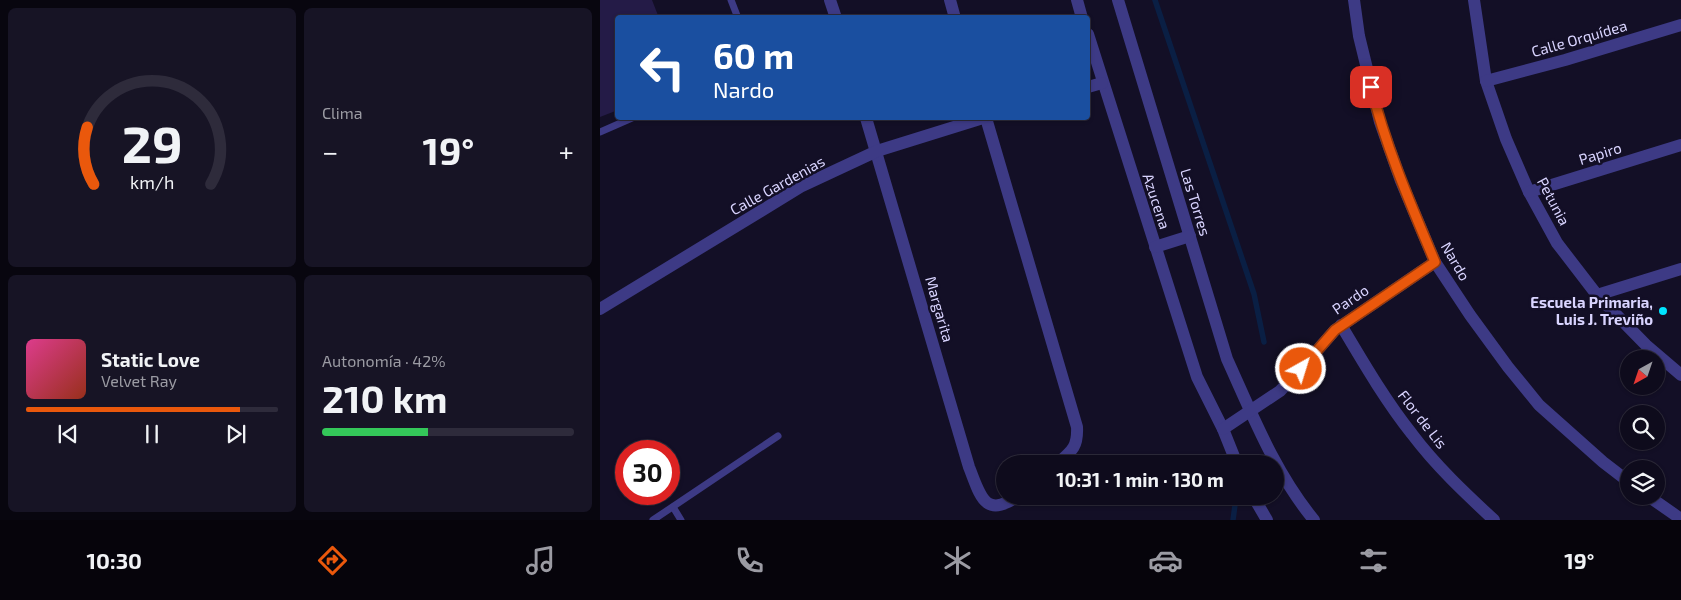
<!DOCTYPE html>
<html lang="es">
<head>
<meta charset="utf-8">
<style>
  body { margin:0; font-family:"Exo 2",sans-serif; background:#171425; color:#f1f3f6; height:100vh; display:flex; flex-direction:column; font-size:19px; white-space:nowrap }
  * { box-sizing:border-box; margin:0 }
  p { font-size:16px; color:#9b9ba3 }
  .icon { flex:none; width:28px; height:28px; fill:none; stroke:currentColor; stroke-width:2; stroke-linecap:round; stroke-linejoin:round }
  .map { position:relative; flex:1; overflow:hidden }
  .panel { display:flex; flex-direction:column; gap:8px; padding:8px; background:#08060f; width:600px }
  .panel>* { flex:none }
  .banner { position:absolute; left:15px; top:15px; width:475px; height:105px; border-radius:5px; box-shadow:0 1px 4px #0004,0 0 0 1px #2e2b3b; background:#1a4fa0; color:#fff; overflow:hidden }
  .needle { width:32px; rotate:220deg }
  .buttons { position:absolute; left:1020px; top:350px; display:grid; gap:10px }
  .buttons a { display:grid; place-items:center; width:45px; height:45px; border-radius:50%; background:#0e0b1c; box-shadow:0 1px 4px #0004,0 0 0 1px #2e2b3b; font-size:25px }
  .speed { position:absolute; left:15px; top:440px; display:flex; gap:10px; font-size:25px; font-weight:700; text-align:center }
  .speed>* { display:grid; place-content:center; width:65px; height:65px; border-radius:50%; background:#0e0b1c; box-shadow:0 1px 4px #0004,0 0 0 1px #2e2b3b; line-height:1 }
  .speed .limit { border:8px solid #d22; background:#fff; color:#111 }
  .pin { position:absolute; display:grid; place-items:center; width:42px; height:42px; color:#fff; margin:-21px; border-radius:10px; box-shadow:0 2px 8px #0006 }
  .me { position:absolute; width:55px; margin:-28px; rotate:39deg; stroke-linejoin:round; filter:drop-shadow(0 0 4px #0008) }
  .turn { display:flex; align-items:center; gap:18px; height:105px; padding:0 15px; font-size:22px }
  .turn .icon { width:65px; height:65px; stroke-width:2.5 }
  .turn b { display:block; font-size:35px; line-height:42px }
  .big { font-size:38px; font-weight:700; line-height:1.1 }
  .panel .widget { flex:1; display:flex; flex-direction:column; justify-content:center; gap:8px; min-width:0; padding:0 18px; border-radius:8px; background:#171425 }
  .panel .dial { align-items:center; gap:0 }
  .dial svg { height:130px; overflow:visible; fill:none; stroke:#2e2b3b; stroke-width:7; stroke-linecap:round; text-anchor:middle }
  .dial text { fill:#f1f3f6; stroke:none }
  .song { display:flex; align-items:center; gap:15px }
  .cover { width:60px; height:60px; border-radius:8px; background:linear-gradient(135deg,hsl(330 70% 55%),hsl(10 70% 35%)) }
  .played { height:5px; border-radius:2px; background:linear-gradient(90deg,#ea580c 85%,#2e2b3b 85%) }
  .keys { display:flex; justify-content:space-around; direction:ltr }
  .heat { display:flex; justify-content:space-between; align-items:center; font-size:28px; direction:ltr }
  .charge { height:8px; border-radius:4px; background:linear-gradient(90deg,#34c759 42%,#2e2b3b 0) }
  .panel .tiles { flex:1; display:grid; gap:8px; grid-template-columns:repeat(2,1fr) }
  .trip { position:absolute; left:396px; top:455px; width:288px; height:50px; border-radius:25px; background:#0e0b1c; box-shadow:0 1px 4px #0004,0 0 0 1px #2e2b3b; font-weight:700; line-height:50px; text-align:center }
  .tabs { display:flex; height:80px; justify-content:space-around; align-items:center; background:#06040b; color:#9b9ba3 }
  .tabs .icon { width:35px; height:35px }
  .tabs .active { color:#ea580c }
  .tabs b { font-size:22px; color:#f1f3f6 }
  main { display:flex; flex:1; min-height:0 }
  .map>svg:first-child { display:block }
</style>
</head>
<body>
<main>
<section class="panel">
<div class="tiles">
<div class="widget dial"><svg viewBox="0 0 100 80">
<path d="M14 69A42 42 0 1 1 86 69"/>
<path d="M14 69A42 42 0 0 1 10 34" stroke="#ea580c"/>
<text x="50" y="56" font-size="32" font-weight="700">29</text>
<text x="50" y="72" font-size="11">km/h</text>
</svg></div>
<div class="widget"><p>Clima</p>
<div class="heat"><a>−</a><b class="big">19°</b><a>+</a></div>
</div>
<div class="widget">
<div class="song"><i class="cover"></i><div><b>Static Love</b><p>Velvet Ray</p></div></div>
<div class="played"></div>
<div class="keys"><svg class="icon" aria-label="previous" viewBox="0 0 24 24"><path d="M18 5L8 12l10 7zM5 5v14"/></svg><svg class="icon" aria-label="pause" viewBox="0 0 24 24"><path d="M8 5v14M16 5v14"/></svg><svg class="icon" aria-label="next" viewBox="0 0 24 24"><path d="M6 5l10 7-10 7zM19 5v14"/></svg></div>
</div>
<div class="widget"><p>Autonomía · 42%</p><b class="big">210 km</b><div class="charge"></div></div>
</div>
</section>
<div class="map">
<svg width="1081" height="520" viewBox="0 0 1081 520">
  <rect width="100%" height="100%" fill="#130f26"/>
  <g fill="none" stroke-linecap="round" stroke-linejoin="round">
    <g stroke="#0a1f44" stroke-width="5.5">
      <path d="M555,0L654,294L664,342"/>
      <path d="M633,520L635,505"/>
    </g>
  </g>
  <path fill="#241b47" d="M0,0H52L59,18H18V110L0,117Z"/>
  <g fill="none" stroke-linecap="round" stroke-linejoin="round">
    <g stroke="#3d3a85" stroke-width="7">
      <path d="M131,0L138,18"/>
      <path d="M0,132L32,118"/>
      <path d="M73,507L81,520"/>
      <path d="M53,520L178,436"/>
    </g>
    <g stroke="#3d3a85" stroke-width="12">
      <path d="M230,0L236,18"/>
      <path d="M350,0L355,18"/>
      <path d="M477,0L482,18"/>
      <path d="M518,0L627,359C652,414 675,473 714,520"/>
      <path d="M754,0L759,36L780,122L801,181L835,262L870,315L908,367L939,405L1003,462L1029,482"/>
      <path d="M874,0L886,81L906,139L929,192L957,243L997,295L1046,345L1081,375"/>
      <path d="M488,34L597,377L623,429L637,464"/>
      <path d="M886,81L965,60L1081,25"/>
      <path d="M488,87L502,83"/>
      <path d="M266,118L369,467C380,494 384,520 418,496"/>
      <path d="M386,118L477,427C478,447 472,451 457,464"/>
      <path d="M929,192L1081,145"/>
      <path d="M555,247L590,236"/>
      <path d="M997,295L1081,269"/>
      <path d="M0,309L202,186L277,151L383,118"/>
      <path d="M741,325C763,362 785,400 812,434C836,466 865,493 894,520"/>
      <path d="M623,429L680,391L701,369L735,330L835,262"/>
      <path d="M653,496L667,520"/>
      <path d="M1048,496L1081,519"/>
    </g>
  </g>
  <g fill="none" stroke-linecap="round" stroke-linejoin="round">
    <defs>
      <path id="route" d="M701,369L735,330L835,262C811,205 786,148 771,87"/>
    </defs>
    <use href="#route" stroke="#983908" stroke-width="12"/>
    <use href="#route" stroke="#ea580c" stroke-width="9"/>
  </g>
  <circle fill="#00e5ff" stroke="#130f26" stroke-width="2" cx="1063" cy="311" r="5"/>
  <g text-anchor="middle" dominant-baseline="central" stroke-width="5" stroke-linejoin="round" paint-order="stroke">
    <g font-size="15" fill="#d9d4ff" stroke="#130f26">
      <text transform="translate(979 38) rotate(-16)">Calle Orquídea</text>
      <text transform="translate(1000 153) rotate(-17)">Papiro</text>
      <text transform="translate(177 185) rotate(-29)">Calle Gardenias</text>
      <text transform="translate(557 201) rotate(72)">Azucena</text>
      <text transform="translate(954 201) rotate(62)">Petunia</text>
      <text transform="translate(596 202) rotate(73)">Las Torres</text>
      <text transform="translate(856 261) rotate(60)">Nardo</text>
      <text transform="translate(750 299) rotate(-34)">Pardo</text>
      <text transform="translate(340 309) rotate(74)">Margarita</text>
      <text transform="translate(823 419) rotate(52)">Flor de Lis</text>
    </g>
    <g font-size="15" font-weight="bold" fill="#d9d4ff" stroke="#130f26" text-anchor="end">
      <text x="1053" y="302">Escuela Primaria,<tspan x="1053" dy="17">Luis J. Treviño</tspan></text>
    </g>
  </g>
</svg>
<div class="buttons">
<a><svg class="needle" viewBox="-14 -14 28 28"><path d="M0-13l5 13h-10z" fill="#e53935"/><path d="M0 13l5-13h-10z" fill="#9b9ba3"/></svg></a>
<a><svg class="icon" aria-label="search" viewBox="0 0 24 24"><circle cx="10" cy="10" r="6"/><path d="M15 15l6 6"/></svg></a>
<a><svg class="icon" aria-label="layers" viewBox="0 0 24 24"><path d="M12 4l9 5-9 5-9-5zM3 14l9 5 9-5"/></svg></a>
</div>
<div class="speed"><div class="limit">30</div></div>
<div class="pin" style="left:771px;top:87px;background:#d93025"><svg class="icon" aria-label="arrive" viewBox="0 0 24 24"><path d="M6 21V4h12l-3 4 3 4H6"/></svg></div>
<svg class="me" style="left:701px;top:369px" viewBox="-20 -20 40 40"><circle r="17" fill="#ea580c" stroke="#fff" stroke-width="3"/><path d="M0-11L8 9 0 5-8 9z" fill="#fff"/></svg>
<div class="trip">10:31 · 1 min · 130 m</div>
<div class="banner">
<div class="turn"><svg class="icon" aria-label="left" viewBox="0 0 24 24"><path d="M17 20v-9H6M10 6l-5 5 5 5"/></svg><div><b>60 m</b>Nardo</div></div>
</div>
</div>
</main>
<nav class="tabs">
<b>10:30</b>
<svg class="icon active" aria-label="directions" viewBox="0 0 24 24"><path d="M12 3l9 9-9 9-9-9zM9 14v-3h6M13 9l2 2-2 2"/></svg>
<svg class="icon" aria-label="music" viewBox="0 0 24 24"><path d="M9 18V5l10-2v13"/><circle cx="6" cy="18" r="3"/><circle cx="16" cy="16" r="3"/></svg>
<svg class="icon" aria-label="phone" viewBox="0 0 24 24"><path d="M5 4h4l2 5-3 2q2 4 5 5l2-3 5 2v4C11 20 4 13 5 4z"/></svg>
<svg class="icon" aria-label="climate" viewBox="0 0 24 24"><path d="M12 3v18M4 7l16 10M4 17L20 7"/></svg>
<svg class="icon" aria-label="car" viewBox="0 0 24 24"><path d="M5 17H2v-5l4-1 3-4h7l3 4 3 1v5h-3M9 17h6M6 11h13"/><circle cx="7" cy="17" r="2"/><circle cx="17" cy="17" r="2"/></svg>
<svg class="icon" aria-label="filters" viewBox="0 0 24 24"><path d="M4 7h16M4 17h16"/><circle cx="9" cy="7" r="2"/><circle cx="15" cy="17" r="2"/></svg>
<b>19°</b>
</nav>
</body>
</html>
